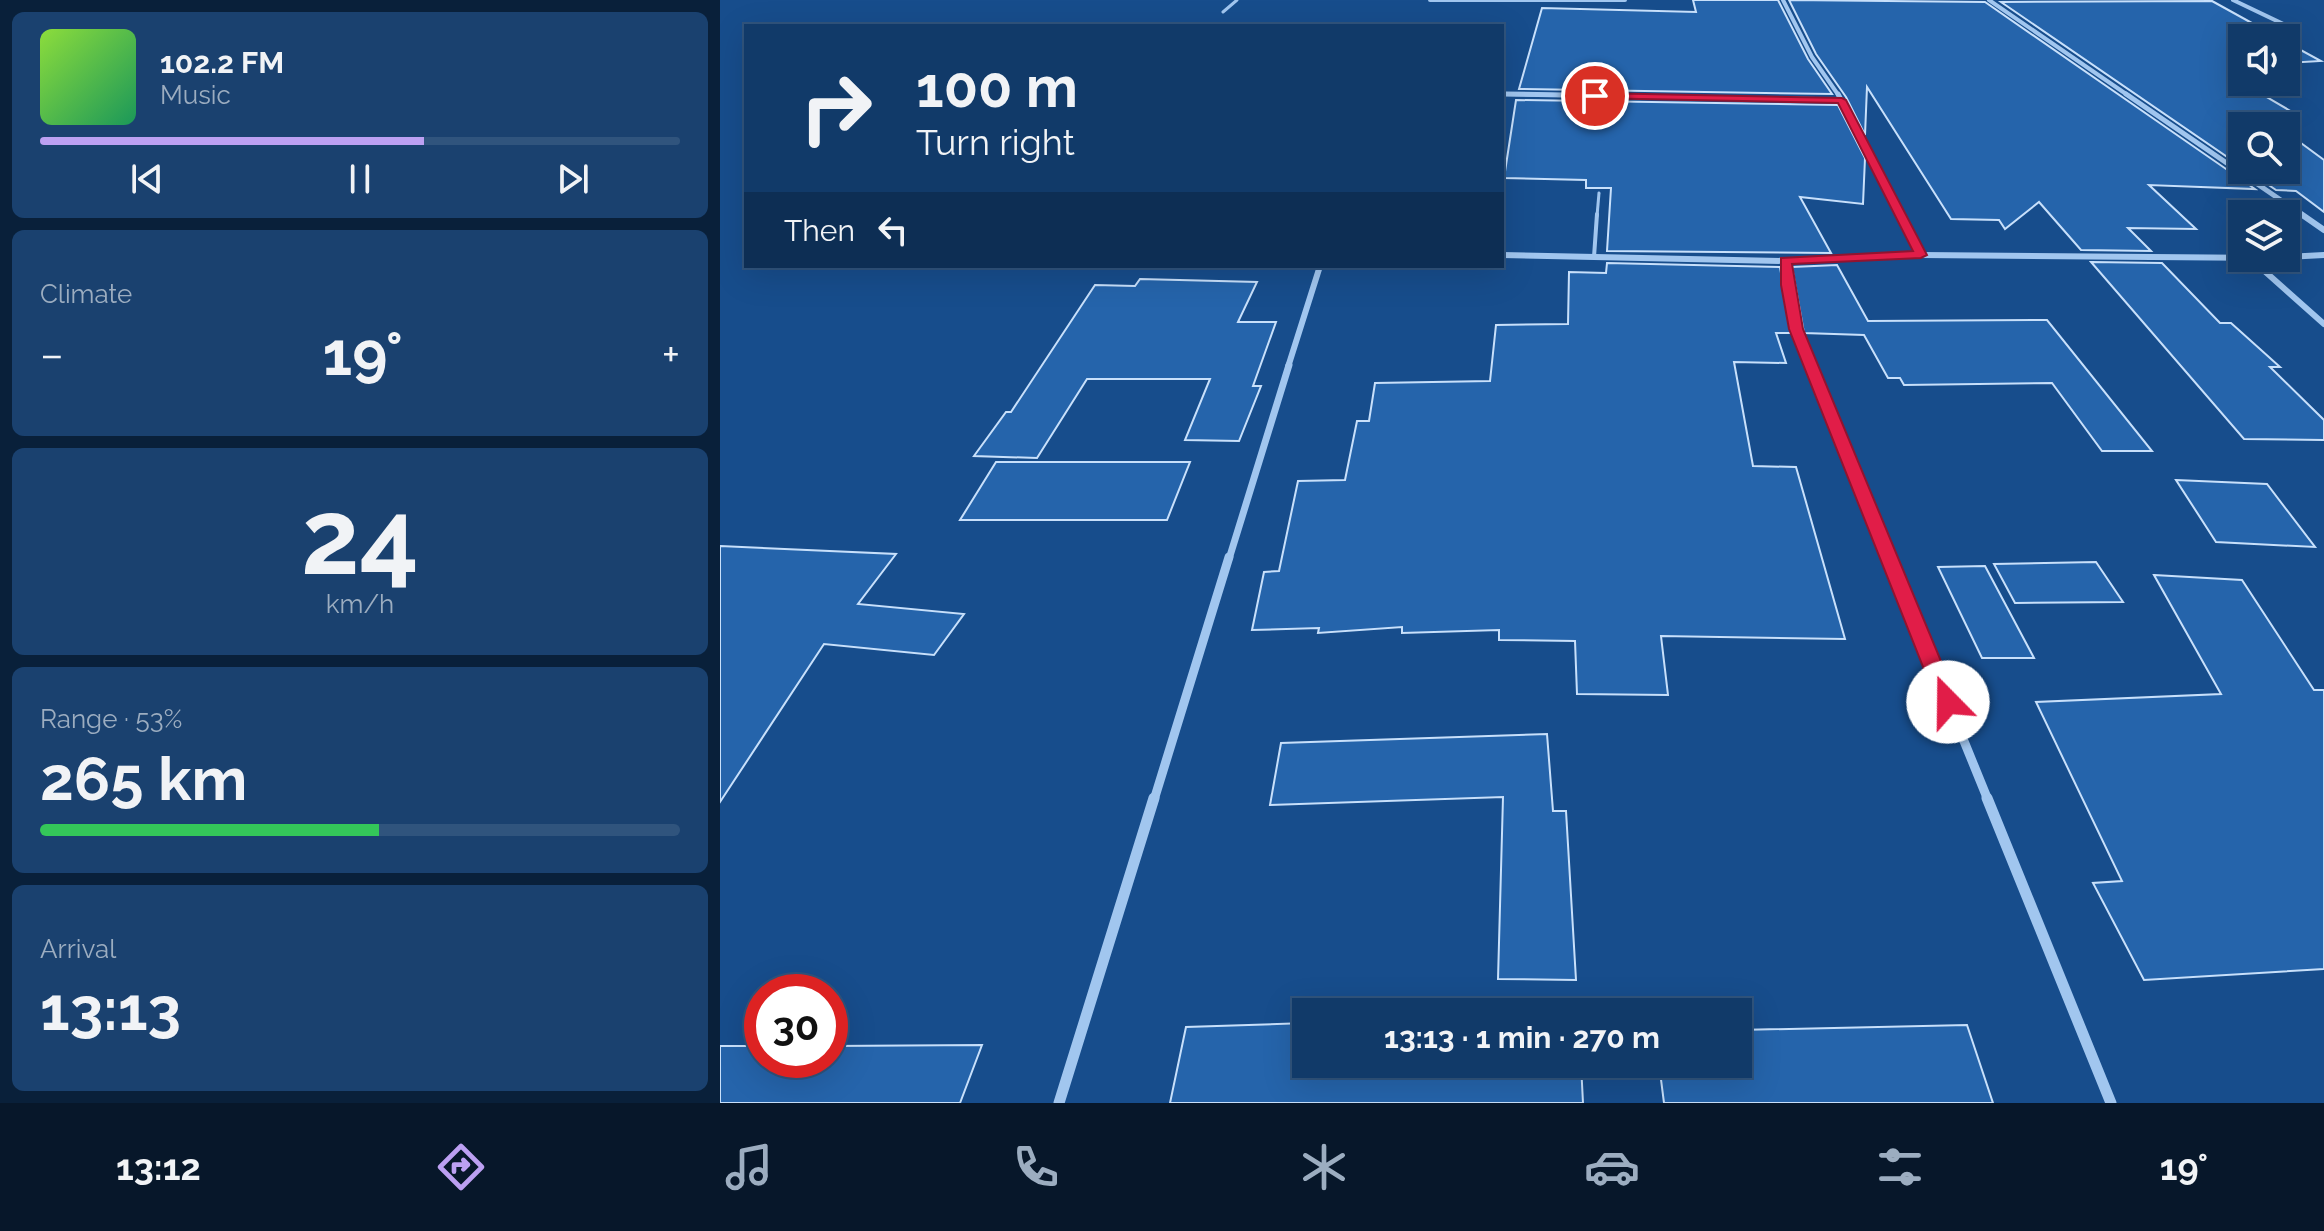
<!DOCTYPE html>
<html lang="en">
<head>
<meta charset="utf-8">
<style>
  body { margin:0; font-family:Raleway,sans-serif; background:#1a416f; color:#f1f3f6; height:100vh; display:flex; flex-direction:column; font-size:30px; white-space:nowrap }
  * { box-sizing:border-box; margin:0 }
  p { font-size:26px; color:#9cadc0 }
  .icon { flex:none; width:44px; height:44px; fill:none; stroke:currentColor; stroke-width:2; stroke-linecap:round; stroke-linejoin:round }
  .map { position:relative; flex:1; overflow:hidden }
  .details { display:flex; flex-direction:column; gap:12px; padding:12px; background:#09203a; width:720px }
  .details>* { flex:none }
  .banner { position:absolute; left:24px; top:24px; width:760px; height:244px; border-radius:0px; box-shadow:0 8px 32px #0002,0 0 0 2px #30547d; background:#113a69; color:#f1f3f6; overflow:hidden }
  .controls { position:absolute; left:1508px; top:24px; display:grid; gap:16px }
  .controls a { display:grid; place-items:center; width:72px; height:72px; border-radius:0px; background:#113a69; box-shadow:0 8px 32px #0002,0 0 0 2px #30547d; font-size:40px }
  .speed { position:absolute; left:24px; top:974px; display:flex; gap:16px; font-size:40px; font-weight:700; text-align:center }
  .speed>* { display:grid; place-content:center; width:104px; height:104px; border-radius:50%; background:#113a69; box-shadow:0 8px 32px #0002,0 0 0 2px #30547d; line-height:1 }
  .speed .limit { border:12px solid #d22; background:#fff; color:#111 }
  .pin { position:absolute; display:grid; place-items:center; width:68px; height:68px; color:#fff; margin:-34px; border:4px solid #fff; border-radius:50%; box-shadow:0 2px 8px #0007 }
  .me { position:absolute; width:88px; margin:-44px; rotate:338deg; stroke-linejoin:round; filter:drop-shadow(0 0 6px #0008) }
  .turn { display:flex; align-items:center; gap:28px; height:168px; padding:0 40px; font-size:36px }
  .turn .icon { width:104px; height:104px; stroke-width:2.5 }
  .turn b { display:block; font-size:56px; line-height:68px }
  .then { display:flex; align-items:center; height:76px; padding:0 40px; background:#0003; gap:16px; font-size:30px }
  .big { font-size:60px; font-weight:700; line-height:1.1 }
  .details .tile { flex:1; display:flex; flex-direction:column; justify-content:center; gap:12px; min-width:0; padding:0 28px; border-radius:12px; background:#1a416f }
  .details .dial { align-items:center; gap:0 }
  .dial b { font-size:104px; line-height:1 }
  .song { display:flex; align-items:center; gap:24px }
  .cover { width:96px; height:96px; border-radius:12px; background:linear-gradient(135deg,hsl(90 70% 55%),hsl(150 70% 35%)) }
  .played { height:8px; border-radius:4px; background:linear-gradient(90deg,#bca0f2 60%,#30547d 60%) }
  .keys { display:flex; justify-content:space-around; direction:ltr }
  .heat { display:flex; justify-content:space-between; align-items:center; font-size:44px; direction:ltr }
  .charge { height:12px; border-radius:6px; background:linear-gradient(90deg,#34c759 53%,#30547d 0) }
  .trip { position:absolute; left:572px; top:998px; width:460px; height:80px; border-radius:0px; background:#113a69; box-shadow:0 8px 32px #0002,0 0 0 2px #30547d; font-weight:700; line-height:80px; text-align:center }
  .tabs { display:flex; height:128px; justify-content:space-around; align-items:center; background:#07172a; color:#9cadc0 }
  .tabs .icon { width:56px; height:56px }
  .tabs .selected { color:#bca0f2 }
  .tabs b { font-size:36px; color:#f1f3f6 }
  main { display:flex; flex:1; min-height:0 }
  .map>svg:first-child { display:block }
</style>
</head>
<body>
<main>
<section class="details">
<div class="tile">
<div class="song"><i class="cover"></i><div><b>102.2 FM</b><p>Music</p></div></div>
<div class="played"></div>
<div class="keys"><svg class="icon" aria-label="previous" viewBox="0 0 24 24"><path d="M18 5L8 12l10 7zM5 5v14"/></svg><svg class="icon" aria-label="pause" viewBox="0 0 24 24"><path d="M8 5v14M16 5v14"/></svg><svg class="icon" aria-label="next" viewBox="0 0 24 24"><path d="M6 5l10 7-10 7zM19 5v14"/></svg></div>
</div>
<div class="tile"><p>Climate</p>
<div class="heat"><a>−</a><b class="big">19°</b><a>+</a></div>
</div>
<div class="tile dial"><b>24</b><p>km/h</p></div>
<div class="tile"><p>Range · 53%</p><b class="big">265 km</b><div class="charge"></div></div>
<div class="tile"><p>Arrival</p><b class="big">13:13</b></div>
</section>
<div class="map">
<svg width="1604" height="1103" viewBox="0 0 1604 1103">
  <rect width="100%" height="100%" fill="#174d8c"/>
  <g fill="#2564ab" stroke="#c8e0fb" stroke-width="2">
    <path d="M973,0H1058L1088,59L1112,94L799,89L822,8L976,12Z"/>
    <path d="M1069,0L1265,2L1535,189L1429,185L1476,229L1408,228L1431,251L1361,250L1319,202L1285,229L1279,220L1231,219L1147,87L1145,135L1126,97L1096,54Z"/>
    <path d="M1492,1L1559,38H1522V66H1510L1522,73V82H1539L1551,89H1533L1574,113L1541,114L1558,126H1522V167L1281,2Z"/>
    <path d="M1566,42L1601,61L1566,63Z"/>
    <path d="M796,100L1118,105L1145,158L1143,204L1080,197L1111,253L887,251L891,188H866V180L784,178Z"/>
    <path d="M1566,132L1604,160V212L1576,191L1556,190L1527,170H1566Z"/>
    <path d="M1371,262L1442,263L1500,323H1511L1560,367H1550L1604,420V440L1524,439Z"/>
    <path d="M887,263L1060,267L1071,333H1056L1066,363L1014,362L1033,466L1076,467L1125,639L941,636L948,695L857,694L855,641L779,640V630L682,633V627L598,633L599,628L532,630L544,572L559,571L578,481L625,480L637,421H649L655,383L770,381L776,325L848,324L849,272L886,273Z"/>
    <path d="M1117,265L1148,321L1327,320L1432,451H1382L1332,383L1184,385L1180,378H1168L1144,335L1084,333L1072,267Z"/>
    <path d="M420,279L537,282L518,322H556L533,386H541L519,441L465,440L490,379H367L317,458L254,456L286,412H291L375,285L415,286Z"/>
    <path d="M276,462H470L447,520H240Z"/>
    <path d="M1456,480L1547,484L1595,547L1496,542Z"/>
    <path d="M0,546L176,554L138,604L244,614L214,655L104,644L0,802Z"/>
    <path d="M1376,562L1403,602L1295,603L1274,564Z"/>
    <path d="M1265,566L1314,658H1262L1218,567Z"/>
    <path d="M1434,575L1522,580L1594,690H1604V969L1424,980L1373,883L1402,881L1316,702L1501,694Z"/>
    <path d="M827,734L833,811H846L856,980L778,979L783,797L550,805L561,743Z"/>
    <path d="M586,1023V1064H861L863,1103H450L466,1027Z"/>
    <path d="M1247,1025L1273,1103H944L939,1064H1018V1030Z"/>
    <path d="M262,1045L240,1103H0V1046H42V1060H110V1046Z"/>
  </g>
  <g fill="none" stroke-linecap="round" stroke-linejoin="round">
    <g stroke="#a1c6ef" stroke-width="3">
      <path d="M503,12L517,0"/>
      <path d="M877,216L879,193"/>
    </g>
    <path stroke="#a1c6ef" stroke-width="4" d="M874,257L877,214"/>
    <g stroke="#a1c6ef" stroke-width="4">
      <path d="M710,0H905"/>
      <path d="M1063,0L1092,57L1119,96"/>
      <path d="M1269,0L1409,96"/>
      <path d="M1513,0L1578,31"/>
      <path d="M782,94L899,96"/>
    </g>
    <g stroke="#a1c6ef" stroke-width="5">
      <path d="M786,94L1122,100"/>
      <path d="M1118,94L1181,216"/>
      <path d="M1406,94L1584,216"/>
    </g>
    <g stroke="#a1c6ef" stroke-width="6">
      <path d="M1581,214L1604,230"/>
      <path d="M782,255L1065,261L1201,255L1180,214"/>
      <path d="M1201,255L1551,258"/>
      <path d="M1566,257L1604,255"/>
      <path d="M1531,259L1604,324"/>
      <path d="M1065,261L1076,329L1092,367"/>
      <path d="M568,367L600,266"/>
    </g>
    <g stroke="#a1c6ef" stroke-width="7">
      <path d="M1091,365L1169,559"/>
      <path d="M509,559L569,365"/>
    </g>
    <g stroke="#a1c6ef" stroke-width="9">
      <path d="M1169,557L1268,800"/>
      <path d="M434,800L509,557"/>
    </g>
    <g stroke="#a1c6ef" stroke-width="11">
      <path d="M1267,798L1391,1103"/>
      <path d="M339,1103L434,798"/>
    </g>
  </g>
  <path fill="#e11d48" stroke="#92132f" stroke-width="2" d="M875,93L1122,98L1126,100L1207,255L1201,258L1072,264L1083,329L1238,702L1235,708L1228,711L1220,708L1217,702L1069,329L1061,285V258L1193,251L1118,103L871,98Z"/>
</svg>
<div class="controls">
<a><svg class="icon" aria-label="sound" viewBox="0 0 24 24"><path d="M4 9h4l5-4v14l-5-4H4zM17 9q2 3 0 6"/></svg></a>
<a><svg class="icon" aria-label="search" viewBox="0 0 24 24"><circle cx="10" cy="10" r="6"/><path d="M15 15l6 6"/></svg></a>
<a><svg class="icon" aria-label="layers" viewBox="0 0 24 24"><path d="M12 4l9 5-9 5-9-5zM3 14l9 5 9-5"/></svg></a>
</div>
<div class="speed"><div class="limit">30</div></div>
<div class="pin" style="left:875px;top:96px;background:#d93025"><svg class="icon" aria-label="arrive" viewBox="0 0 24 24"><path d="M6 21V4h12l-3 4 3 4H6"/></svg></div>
<svg class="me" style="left:1228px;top:702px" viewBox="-20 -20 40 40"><circle r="19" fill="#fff"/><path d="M0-13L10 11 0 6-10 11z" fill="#e11d48"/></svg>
<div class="trip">13:13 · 1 min · 270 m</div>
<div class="banner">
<div class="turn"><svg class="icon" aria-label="right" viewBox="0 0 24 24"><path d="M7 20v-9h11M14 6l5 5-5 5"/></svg><div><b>100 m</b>Turn right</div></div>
<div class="then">Then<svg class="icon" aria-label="left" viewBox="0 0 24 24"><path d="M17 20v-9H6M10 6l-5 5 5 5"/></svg></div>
</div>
</div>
</main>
<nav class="tabs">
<b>13:12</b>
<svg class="icon selected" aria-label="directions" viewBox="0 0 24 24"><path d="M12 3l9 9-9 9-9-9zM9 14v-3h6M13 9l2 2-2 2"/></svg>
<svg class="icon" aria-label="music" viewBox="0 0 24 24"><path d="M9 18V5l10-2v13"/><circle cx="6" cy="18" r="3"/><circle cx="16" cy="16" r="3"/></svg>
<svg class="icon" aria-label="phone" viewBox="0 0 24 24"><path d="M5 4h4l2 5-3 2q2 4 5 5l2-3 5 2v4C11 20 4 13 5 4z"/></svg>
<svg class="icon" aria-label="climate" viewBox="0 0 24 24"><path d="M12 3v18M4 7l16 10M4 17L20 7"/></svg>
<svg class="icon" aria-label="car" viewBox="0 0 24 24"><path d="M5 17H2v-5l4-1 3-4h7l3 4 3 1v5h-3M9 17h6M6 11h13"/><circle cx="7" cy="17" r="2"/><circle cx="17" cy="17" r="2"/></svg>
<svg class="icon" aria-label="filters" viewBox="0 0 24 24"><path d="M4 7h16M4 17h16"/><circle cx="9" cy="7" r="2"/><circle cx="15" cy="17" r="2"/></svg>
<b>19°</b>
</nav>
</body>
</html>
